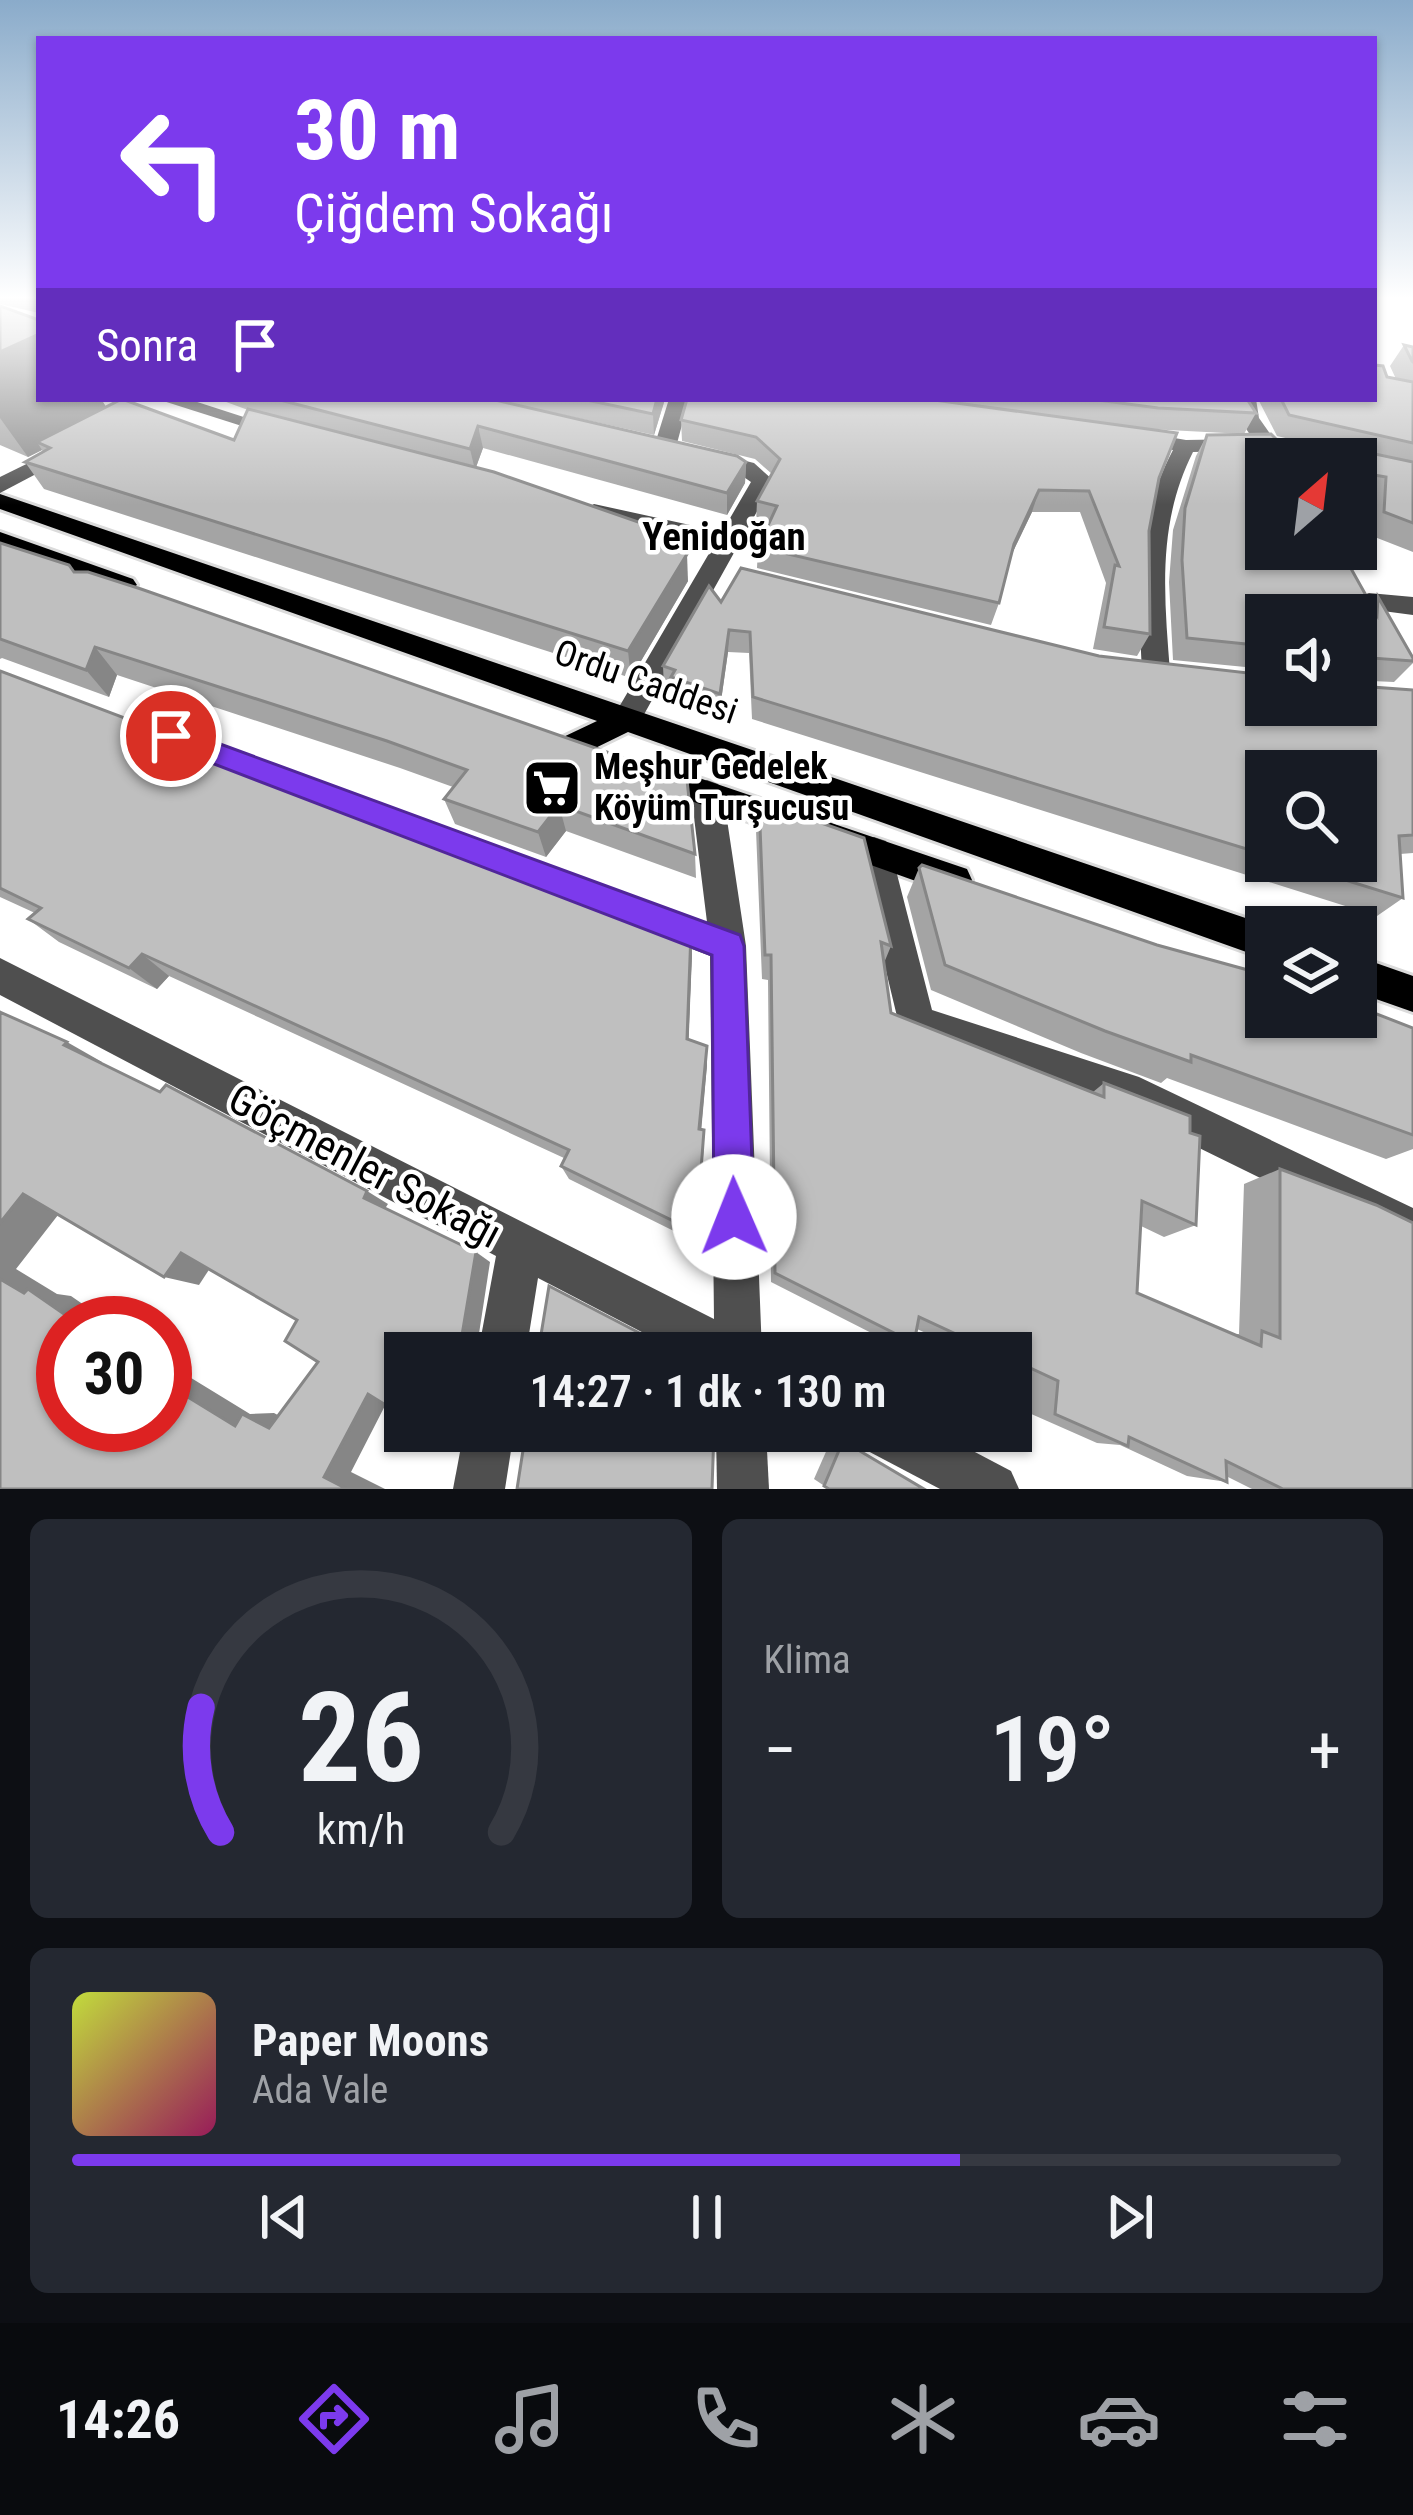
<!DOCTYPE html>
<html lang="tr">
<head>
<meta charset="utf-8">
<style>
  body { margin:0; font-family:"Roboto Condensed",sans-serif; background:#242831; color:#f1f3f6; height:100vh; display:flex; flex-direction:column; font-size:45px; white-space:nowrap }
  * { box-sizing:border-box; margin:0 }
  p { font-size:39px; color:#9ea1a6 }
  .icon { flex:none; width:66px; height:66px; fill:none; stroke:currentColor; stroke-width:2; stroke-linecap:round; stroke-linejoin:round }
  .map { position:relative; height:1489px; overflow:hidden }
  .details { display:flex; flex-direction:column; gap:30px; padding:30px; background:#0d0f14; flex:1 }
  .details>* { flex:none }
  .hud { position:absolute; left:36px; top:36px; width:1341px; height:366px; border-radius:0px; box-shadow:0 3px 9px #0004; background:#7c3aed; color:#fff; overflow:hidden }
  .needle { width:78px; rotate:28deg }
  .controls { position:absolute; left:1245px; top:438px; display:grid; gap:24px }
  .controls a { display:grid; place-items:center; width:132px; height:132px; border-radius:0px; background:#171b24; box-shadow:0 3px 9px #0004; font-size:60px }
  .speed { position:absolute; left:36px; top:1296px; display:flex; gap:24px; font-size:60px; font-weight:700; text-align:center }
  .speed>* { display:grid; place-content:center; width:156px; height:156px; border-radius:50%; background:#171b24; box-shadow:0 3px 9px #0004; line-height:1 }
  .speed .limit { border:18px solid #d22; background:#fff; color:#111 }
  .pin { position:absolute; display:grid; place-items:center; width:102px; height:102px; color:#fff; margin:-51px; border:6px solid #fff; border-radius:50%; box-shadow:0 3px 12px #0007 }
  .me { position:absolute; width:132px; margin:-66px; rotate:359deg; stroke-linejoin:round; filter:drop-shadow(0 0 9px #0008) }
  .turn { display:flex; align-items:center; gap:42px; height:252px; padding:0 60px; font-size:54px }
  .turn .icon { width:156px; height:156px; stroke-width:2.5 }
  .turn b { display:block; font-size:84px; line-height:102px }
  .then { display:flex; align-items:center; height:114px; padding:0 60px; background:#0003; gap:24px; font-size:45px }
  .big { font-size:90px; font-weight:600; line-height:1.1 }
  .details .tile { flex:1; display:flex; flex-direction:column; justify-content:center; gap:18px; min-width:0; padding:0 42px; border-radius:18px; background:#242831 }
  .details .dial { align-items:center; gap:0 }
  .dial svg { height:312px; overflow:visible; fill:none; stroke:#363941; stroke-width:7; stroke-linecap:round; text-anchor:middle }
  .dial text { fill:#f1f3f6; stroke:none }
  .song { display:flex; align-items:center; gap:36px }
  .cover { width:144px; height:144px; border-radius:18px; background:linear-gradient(135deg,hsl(70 70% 55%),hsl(330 70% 35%)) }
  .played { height:12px; border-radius:6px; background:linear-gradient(90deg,#7c3aed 70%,#363941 70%) }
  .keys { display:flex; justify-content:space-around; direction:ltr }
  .heat { display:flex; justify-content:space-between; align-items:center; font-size:66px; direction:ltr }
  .details .tiles { flex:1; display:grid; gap:30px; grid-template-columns:1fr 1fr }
  .tile:last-child { grid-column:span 2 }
  .trip { position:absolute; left:384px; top:1332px; width:648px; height:120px; border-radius:0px; background:#171b24; box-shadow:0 3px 9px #0004; font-weight:600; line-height:120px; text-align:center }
  .dock { display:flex; height:192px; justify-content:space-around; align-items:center; background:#090b0e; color:#9ea1a6 }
  .dock .icon { width:84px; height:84px }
  .dock .selected { color:#7c3aed }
  .dock b { font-size:54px; color:#f1f3f6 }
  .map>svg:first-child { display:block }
</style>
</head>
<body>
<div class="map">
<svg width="1413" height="1489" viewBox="0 0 1413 1489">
  <rect width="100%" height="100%" fill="#fff"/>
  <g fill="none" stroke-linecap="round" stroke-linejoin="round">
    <defs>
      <g id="major">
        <path d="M0,494L1266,925L1270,927H1266V959L628,732L581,755H559L555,747L559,739L597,721L0,509Z"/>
        <path d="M0,532L133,579L137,585L124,593L115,591L0,547Z"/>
        <path d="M649,761L967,869L972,880L967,891L955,895L638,782L634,773L638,764Z"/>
        <path d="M1356,956L1413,976V1012L1356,992Z"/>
      </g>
    </defs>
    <use href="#major" stroke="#dbdbdb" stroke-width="6"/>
    <g fill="#4f4f4f" fill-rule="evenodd">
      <path d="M157,399H188L290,432L280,438Z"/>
      <path d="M669,399H689L676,447L665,453L654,447Z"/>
      <path d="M1236,399H1256L1259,418L1288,459H1266L1239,418Z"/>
      <path d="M1134,431L1186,440L1242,439L1253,445L1242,451L1193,452C1157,523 1164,595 1170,672L1156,682L1142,672C1138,593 1135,521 1173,450L1127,441V433Z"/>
      <path d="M67,444L74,446V454L0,493V477Z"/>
      <path d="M706,451L754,463L774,481L637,727H617L612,719L714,545L586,516L582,511L594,504L722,532L751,482L738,473L698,462L695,457Z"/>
      <path d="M1369,593L1413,597V615L1360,608L1356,602L1360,596Z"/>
      <path d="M707,780L718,784L723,793L746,946L762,1353H682L538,1278L526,1353H478L496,1256L0,995V958L714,1319L710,956L643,930L637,919L643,908L655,903L707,922L691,793L696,784Z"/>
      <path d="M874,837L886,841L891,851L932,1010L1139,1077L1413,1208V1253L1132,1115L902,1037L857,851L862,841Z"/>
      <path d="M464,1431H514L505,1489H453Z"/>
      <path d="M716,1431H766L769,1489H717Z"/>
      <path d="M857,1431H935L1011,1471L1019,1489H940L864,1449Z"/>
    </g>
    <use href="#major" fill="#000" fill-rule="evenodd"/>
  </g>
  <g fill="#a4a4a4" fill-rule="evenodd">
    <path d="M0,296H39V313L0,304Z"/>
    <path d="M0,306L101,399L106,407L234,440L248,410L218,399H665L654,435L550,412L746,462L745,483L727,515L483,448L476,467L688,581L631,678L44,489L25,462L43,452L42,450L28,457L0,445Z"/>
    <path d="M1404,345L1413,347V552L1367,534L1370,498L1358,496L1356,486V459H1266L1372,605L1378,597L1413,658V663L1394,682L1372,681V687L1413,690V853L1400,854L1403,898L1377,916L752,719L749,653L728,652L719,715L672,699L671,690L664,688L663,666L721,602L1099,656L1356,705L1266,615V669L1173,660L1169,582L1173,530L1196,456L1207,435L1279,442H1302L1277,436L1258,399H1374L1387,377L1396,379L1390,366ZM1266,771L1356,861H1266Z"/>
    <path d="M687,399H1247L1256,413L1244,434L1149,429L1159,478L1149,531L1150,634L1137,656L1093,649L1106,583L1080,512H1032L1011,556L999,603L991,625L757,568L758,547L768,526L756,523L757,501L772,474L755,459L682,441L681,420Z"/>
    <path d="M0,543L74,572L695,854L696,878L566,831L546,857L455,824L444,799L453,787L400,768L117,675L109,697L2,658L0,659Z"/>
    <path d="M0,671L692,954L688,1040L707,1065L701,1129L704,1145L702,1170L708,1193L696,1242L569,1179L561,1166L564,1158L169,976L157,989L59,942L28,919L35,913L0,897Z"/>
    <path d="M759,801L891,946L884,963L891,1013L1093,1092L1104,1083L1196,1225L1164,1237L1141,1226L1137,1293L1233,1334H1239L1244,1184L1280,1169L1413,1489H1252L1226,1476L1227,1482L1187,1476L1120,1445L1097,1443L1029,1413L1032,1383L1011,1373V1353H969L917,1329L914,1343L899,1347L771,1282L768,980L762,979L756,830Z"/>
    <path d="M919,868L1413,1028V1149L1386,1159L1167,1078L1161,1083L1081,1053L931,990L907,897Z"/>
    <path d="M832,1438L843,1441L829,1489L814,1479Z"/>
  </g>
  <g fill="#868686">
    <path d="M39,334V399H101L110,413L37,442L42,450L28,457L0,418V352Z"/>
    <path d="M657,399H665L654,435L653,414Z"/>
    <path d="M478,426L483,448L475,470L470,449Z"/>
    <path d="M746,462L745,483L727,515V493Z"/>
    <path d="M1039,490L1032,512L1006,566L1014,544Z"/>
    <path d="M687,554L688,581L631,678L628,651Z"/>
    <path d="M729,630L728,652L719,715L720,694Z"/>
    <path d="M95,647L117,675L109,697L86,670Z"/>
    <path d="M559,805L566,831L546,857L538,832Z"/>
    <path d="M691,932L692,954L688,1057L687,1039Z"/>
    <path d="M142,954L169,976L157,989L129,968Z"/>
    <path d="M67,1042L102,1062L99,1065L64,1045Z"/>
    <path d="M707,1046V1065L700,1144L699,1129Z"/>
    <path d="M708,1180V1193L696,1242V1232Z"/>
    <path d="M367,1191L388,1204L384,1210L364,1198Z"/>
    <path d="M23,1194L65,1206L16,1269L57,1294L71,1296L110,1323H77L0,1279V1223Z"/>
    <path d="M476,1252L490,1262L476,1353H459Z"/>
    <path d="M181,1253L214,1262L199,1285L164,1277Z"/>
    <path d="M165,1362L250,1414L274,1413L300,1427L269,1428L235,1426L165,1383Z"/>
    <path d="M368,1394H391L351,1472L385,1489H347L324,1477Z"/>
    <path d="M445,1431H462L458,1437L440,1439Z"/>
  </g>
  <g fill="#bfbfbf" stroke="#868686" stroke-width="3">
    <path d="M0,306L39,320V334L0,352Z"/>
    <path d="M1404,345L1413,347V362L1412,361Z"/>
    <path d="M1374,365L1383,366L1387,377L1413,382V443L1289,415L1281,399H1374Z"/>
    <path d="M122,399L234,440L248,409L494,472L670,533L687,554L628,651L25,462L50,448L37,442Z"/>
    <path d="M276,399H491L737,456L746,462L727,493L478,426L470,449Z"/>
    <path d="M582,399H657L653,414Z"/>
    <path d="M687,399H927L1177,433L1159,478L1149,531L1150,634L1104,627L1115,565L1119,566L1089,491L1039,490L1014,544L999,603L758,547L777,506L757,501L780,459L756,437L681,420Z"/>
    <path d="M1090,399H1247L1256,413L1158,408Z"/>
    <path d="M1271,434L1279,442L1362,441L1370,453L1413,462V523L1384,512L1386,477L1374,475L1369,455L1280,443L1289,459H1266V549H1340L1377,615L1378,597L1413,658V661L1372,658V687L1413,690V835L1399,836L1403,898L1284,861H1356V771H1266V855L753,697L750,632L729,630L720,694L671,677L675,670L663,666L709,586L721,602L741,568L1099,656L1266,675V705H1356V615H1266V646L1187,638L1182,560L1185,508L1207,435Z"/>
    <path d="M0,543L69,565L74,572H88L141,589L687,780L695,854L559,805L538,832L444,799L467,770L387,741L95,647L86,670L0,639Z"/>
    <path d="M0,671L691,932L687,1039L707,1046L699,1129L704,1130L701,1170L708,1172V1180L696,1232L561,1166L569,1150L142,954L129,968L28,919L41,908L0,888Z"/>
    <path d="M759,801L864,838L891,946L881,942L891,1013L1104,1097V1083L1190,1116V1133L1200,1136L1196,1225L1142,1201L1137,1293L1261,1346L1262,1331L1280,1338V1169L1376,1205L1413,1223V1489H1283L1226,1461L1227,1482L1129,1437L1128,1446L1055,1414L1058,1381L1011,1359V1353H997L919,1317L914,1343L775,1273L771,955H765Z"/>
    <path d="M922,865L1157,945L1266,975V1017H1356V1006L1413,1028V1135L1191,1055V1062L1105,1031L945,965L919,868Z"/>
    <path d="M0,1012L67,1042L64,1045L160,1092L166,1085L367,1191L364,1198L476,1252L459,1353H405V1417L368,1394L324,1477L347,1489H0V1279L24,1293L28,1289L77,1323H63V1425H165V1383L235,1426L242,1414L269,1428L318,1362L285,1341L297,1320L181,1253L164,1277L23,1194L0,1223Z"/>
    <path d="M549,1286L678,1353H538Z"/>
    <path d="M427,1431H445L440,1439Z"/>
    <path d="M526,1431H714L712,1489H517Z"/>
    <path d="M843,1441L924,1489H829L824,1486Z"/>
  </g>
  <linearGradient id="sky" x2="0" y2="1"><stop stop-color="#8aabca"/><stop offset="0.59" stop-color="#fff"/><stop offset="1" stop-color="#fff" stop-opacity="0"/></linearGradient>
  <rect width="1413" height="505" fill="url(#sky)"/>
  <path fill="#7c3aed" stroke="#51269a" stroke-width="3" d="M171,726L740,935L744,946L754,1217L749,1232L734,1237L720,1232L714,1217L712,955L162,744L158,736L162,729Z"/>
  <defs>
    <symbol id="supermarket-square" viewBox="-11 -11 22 22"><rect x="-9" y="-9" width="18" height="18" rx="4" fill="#000" stroke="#fff"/><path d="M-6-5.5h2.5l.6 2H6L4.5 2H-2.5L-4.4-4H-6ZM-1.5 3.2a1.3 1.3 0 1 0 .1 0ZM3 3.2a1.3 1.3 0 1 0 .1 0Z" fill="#fff"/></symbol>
  </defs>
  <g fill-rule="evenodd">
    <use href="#supermarket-square" x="519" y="755" width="66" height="66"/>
  </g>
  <g text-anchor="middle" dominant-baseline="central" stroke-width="9" stroke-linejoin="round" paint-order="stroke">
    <g font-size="36" fill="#000" stroke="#fff">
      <text transform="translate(646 682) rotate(19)">Ordu Caddesi</text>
    </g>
    <g font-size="36" font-weight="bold" fill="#000" stroke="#fff" text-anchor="start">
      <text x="594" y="767">Meşhur Gedelek<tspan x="594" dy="41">Köyüm Turşucusu</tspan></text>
    </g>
    <g font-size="39" font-weight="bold" fill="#000" stroke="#fff">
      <text x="724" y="537">Yenidoğan</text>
    </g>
    <g font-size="42" fill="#000" stroke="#fff">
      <text transform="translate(365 1166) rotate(28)">Göçmenler Sokağı</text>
    </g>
  </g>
</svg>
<div class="controls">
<a><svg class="needle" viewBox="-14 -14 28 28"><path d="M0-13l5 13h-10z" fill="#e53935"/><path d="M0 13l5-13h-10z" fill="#9ea1a6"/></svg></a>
<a><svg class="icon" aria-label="sound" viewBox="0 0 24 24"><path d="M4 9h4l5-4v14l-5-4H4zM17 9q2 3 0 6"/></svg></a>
<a><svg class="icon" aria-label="search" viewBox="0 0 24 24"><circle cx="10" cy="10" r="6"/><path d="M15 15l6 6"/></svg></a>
<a><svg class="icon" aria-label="layers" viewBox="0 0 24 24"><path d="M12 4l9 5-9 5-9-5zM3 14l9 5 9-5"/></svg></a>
</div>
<div class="speed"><div class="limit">30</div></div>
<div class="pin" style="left:171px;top:736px;background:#d93025"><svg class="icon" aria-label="arrive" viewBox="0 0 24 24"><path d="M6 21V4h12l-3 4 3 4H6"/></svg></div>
<svg class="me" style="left:734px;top:1217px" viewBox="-20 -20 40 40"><circle r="19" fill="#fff"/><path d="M0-13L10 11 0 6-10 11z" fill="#7c3aed"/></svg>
<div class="trip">14:27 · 1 dk · 130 m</div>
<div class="hud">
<div class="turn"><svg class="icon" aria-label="left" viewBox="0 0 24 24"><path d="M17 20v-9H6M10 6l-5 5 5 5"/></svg><div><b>30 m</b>Çiğdem Sokağı</div></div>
<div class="then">Sonra<svg class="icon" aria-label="arrive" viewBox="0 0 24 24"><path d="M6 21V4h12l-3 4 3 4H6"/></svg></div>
</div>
</div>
<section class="details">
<div class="tiles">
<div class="tile dial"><svg viewBox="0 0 100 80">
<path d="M14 69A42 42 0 1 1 86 69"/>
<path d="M14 69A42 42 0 0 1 9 37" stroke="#7c3aed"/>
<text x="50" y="56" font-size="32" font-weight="700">26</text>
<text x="50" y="72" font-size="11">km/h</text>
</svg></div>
<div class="tile"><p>Klima</p>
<div class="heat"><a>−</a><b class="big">19°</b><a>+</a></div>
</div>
<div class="tile">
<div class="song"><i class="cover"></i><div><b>Paper Moons</b><p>Ada Vale</p></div></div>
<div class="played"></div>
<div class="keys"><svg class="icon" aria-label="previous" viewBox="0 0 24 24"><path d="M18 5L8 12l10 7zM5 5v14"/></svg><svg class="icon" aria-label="pause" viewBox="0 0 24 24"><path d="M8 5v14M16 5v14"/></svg><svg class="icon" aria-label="next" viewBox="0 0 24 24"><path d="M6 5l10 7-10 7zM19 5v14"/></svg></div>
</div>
</div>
</section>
<nav class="dock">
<b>14:26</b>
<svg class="icon selected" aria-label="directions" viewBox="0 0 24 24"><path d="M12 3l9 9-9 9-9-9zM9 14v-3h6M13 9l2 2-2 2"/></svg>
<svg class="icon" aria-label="music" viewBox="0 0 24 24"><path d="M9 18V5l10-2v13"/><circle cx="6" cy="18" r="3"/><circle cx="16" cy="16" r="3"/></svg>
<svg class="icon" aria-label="phone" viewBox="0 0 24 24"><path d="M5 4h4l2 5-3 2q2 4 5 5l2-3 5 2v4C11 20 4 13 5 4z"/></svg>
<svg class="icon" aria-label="climate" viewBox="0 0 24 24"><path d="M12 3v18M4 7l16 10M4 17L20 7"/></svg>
<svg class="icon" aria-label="car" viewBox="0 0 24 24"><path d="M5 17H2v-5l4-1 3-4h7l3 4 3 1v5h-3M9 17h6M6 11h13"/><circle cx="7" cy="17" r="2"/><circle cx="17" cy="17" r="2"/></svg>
<svg class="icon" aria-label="filters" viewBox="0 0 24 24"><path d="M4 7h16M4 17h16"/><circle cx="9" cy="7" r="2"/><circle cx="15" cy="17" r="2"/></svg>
</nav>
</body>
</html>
